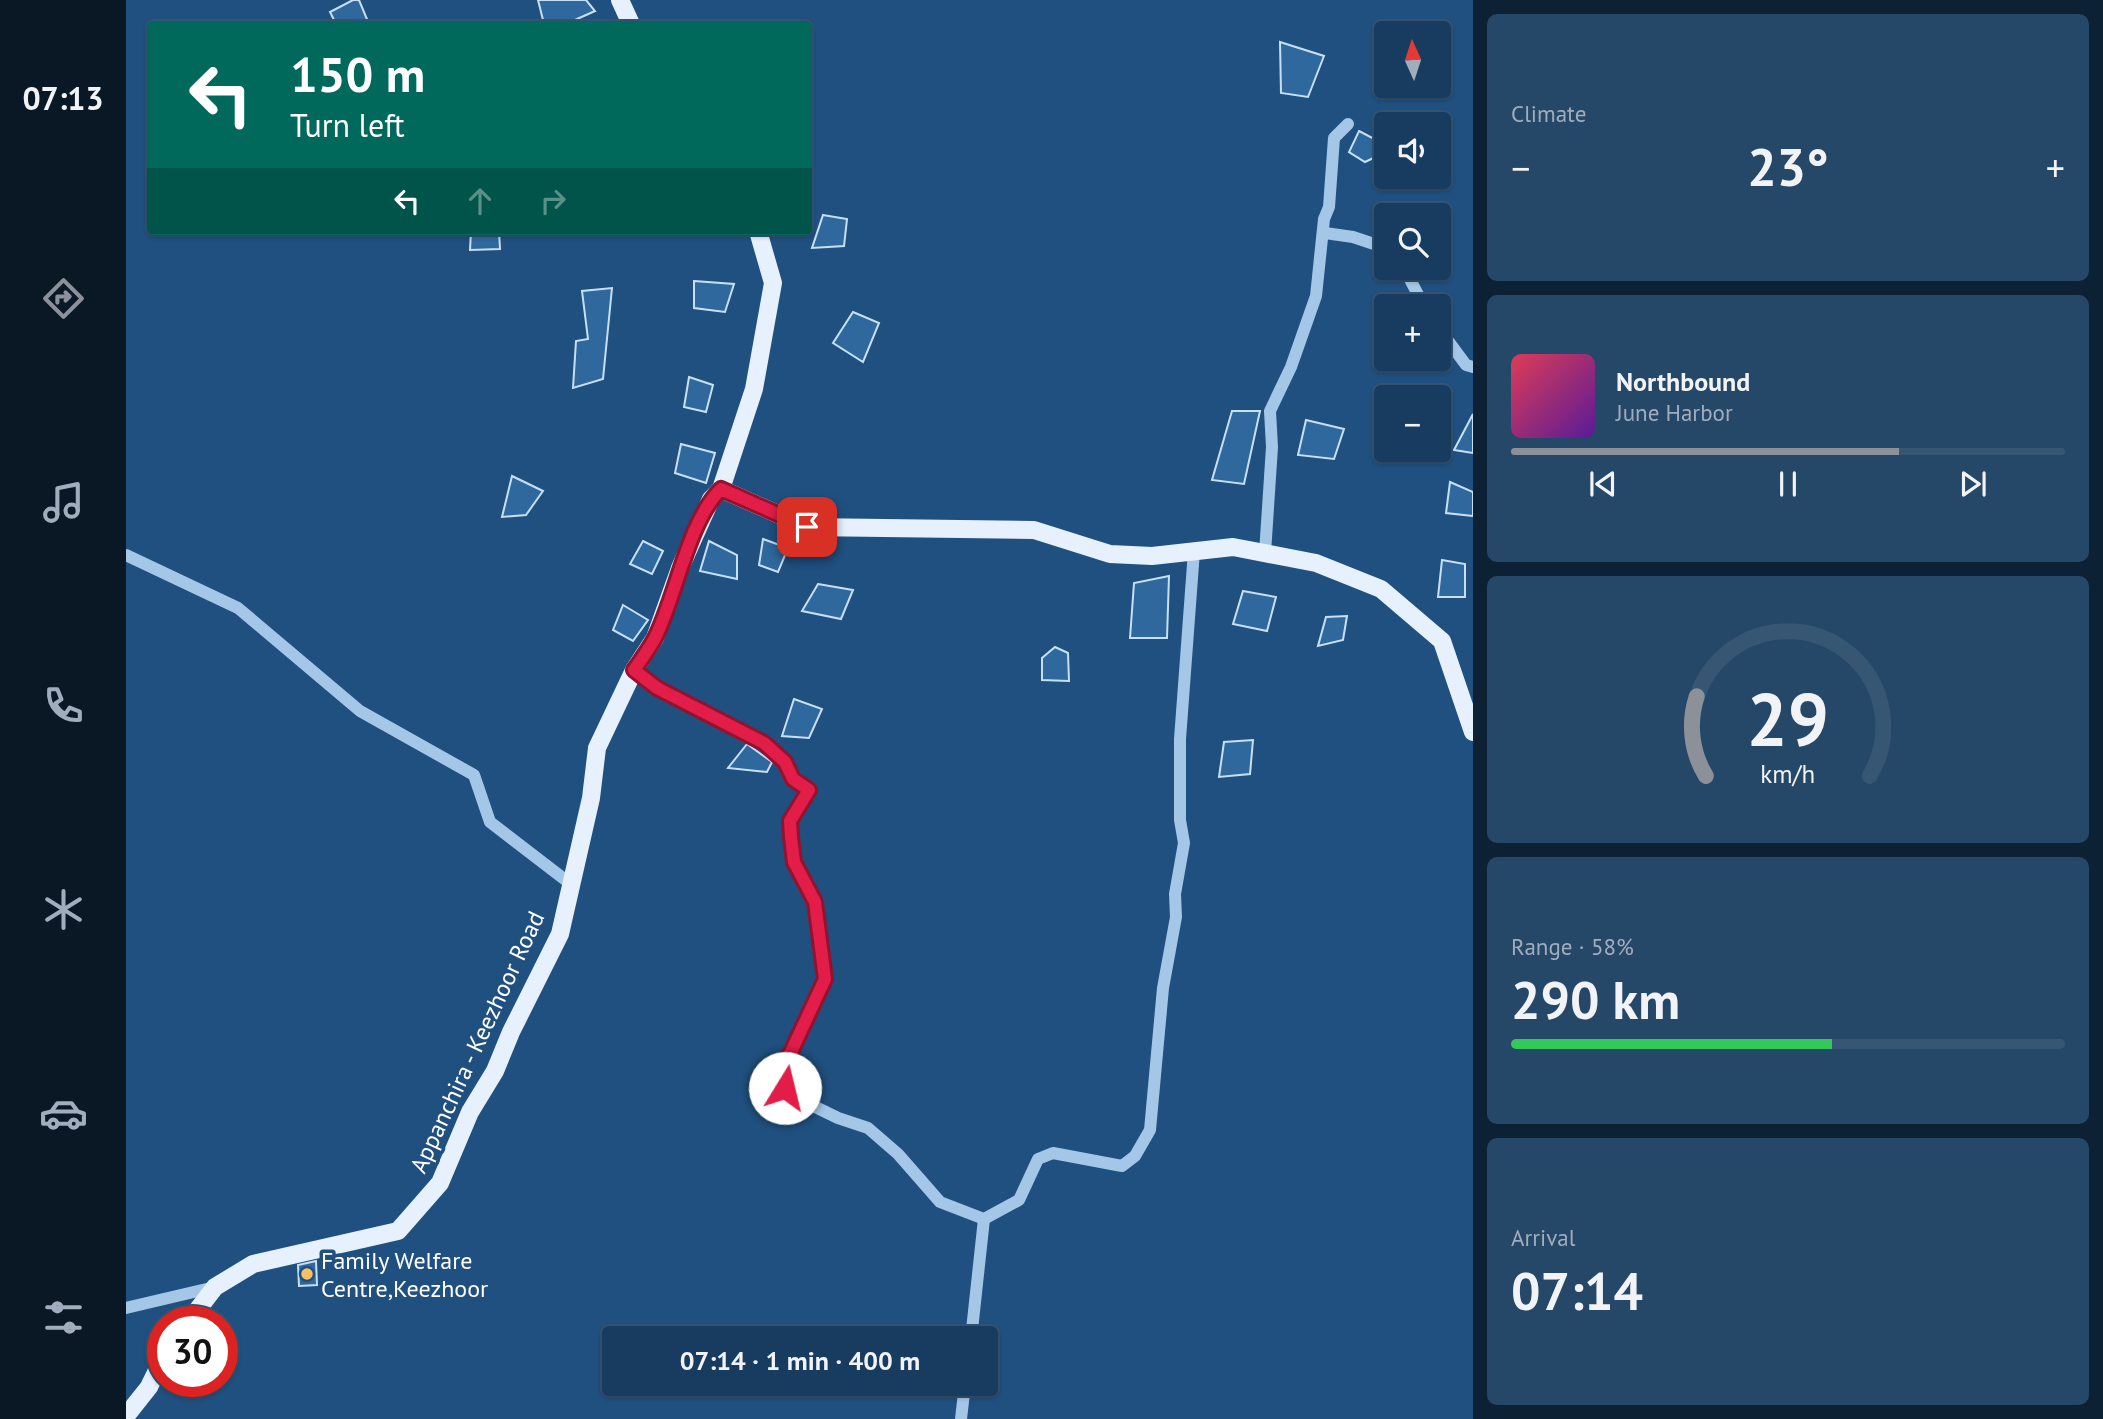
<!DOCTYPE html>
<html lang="en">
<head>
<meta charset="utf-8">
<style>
  body { margin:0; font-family:"PT Sans",sans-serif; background:#254768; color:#f1f3f6; height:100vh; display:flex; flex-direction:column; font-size:26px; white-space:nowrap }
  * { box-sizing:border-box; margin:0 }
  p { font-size:23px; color:#9fadbd }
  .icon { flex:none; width:38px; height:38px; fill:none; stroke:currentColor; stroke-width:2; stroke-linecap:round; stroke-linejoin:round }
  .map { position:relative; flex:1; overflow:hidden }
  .drawer { display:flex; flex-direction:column; gap:14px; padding:14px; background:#0d2134; width:630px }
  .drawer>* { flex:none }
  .top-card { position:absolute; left:21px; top:21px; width:665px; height:214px; border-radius:7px; box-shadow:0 2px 5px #0004,0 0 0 2px #365674; background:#00695c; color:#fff; overflow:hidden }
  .needle { width:46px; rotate:357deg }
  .controls { position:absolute; left:1248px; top:21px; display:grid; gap:14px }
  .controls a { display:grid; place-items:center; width:77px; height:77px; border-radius:7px; background:#183c5f; box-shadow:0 2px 5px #0004,0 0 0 2px #365674; font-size:35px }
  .speed { position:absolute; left:21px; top:1306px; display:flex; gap:14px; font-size:35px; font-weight:700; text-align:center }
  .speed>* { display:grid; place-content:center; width:91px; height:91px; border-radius:50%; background:#183c5f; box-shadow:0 2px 5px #0004,0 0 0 2px #365674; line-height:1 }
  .speed .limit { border:10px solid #d22; background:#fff; color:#111 }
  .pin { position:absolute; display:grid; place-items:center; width:60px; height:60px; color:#fff; margin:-30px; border-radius:14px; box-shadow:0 4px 10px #0006 }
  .me { position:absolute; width:77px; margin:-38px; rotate:9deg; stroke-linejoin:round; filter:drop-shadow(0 0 5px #0008) }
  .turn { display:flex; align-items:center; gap:24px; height:147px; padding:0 28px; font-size:32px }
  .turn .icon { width:91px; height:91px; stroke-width:2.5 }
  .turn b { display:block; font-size:49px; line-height:60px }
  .lanes { display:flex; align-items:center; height:66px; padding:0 28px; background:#0003; justify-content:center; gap:35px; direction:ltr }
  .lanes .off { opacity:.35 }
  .big { font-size:52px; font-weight:700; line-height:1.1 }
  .drawer .widget { flex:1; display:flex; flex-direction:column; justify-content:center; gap:10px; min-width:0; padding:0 24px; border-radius:10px; background:#254768 }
  .drawer .dial { align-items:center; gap:0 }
  .dial svg { height:182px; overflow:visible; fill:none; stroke:#365674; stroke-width:7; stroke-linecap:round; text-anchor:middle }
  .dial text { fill:#f1f3f6; stroke:none }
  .song { display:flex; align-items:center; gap:21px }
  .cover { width:84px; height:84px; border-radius:10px; background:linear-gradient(135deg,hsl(350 70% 55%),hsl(270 70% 35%)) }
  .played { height:7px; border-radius:4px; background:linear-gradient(90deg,#8c9099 70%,#365674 70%) }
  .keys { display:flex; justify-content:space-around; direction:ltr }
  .heat { display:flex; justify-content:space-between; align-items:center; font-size:38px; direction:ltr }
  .charge { height:10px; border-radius:5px; background:linear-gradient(90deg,#34c759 58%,#365674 0) }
  .trip { position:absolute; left:476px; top:1326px; width:396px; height:70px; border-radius:7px; background:#183c5f; box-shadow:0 2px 5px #0004,0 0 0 2px #365674; font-weight:700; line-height:70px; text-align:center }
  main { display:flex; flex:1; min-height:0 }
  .tabs { display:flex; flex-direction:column; width:126px; justify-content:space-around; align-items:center; background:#0a1826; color:#9fadbd }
  .tabs .icon { width:49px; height:49px }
  .tabs .current { color:#8c9099 }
  .tabs b { font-size:32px; color:#f1f3f6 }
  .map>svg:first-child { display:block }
</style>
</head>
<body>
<main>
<nav class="tabs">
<b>07:13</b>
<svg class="icon current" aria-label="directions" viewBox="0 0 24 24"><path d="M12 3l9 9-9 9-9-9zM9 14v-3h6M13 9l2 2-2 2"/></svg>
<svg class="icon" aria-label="music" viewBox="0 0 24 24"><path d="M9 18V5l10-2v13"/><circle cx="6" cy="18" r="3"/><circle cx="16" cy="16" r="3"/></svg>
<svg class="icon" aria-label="phone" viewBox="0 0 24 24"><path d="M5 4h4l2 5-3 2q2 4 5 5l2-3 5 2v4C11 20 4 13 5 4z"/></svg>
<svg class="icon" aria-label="climate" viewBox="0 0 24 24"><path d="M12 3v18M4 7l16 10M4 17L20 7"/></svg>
<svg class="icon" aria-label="car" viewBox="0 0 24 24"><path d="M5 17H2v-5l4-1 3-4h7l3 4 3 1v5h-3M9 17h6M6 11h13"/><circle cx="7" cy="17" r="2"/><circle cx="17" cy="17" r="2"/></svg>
<svg class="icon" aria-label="filters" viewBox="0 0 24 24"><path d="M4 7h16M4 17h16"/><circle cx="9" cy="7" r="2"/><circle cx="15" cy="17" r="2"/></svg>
</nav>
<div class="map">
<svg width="1347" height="1419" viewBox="0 0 1347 1419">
  <rect width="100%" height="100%" fill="#20507f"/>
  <g fill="#2f689d" stroke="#c8e0f6" stroke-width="2">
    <path d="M227,0H233L243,24H210L204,12Z"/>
    <path d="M412,0H460L469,11L440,24H418Z"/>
    <path d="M1154,42L1198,56L1182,97L1155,93Z"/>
    <path d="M1233,131L1260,145V152L1239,162L1223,152Z"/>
    <path d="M697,215L721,219L718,246L686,248Z"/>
    <path d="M345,231H373L374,249L344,250Z"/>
    <path d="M568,281L608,284L599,312L568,308Z"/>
    <path d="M486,288L477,379L447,388L450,341L462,339L456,291Z"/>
    <path d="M727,312L753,323L737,362L707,343Z"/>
    <path d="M563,377L587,385L580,412L558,407Z"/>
    <path d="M1106,411H1134L1118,484L1086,480Z"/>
    <path d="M1347,414V453L1328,450Z"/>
    <path d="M1180,420L1218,429L1208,459L1172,455Z"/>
    <path d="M555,444L589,453L580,483L549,473Z"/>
    <path d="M386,476L417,491L400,515L376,517Z"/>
    <path d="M1324,482L1347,492V516L1320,513Z"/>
    <path d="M637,539L662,548L652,572L633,565Z"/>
    <path d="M517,541L537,551L526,574L504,564Z"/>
    <path d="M583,541L611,555V579L574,571Z"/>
    <path d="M1316,560L1339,564V597H1312Z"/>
    <path d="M1043,576L1041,638H1004L1008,583Z"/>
    <path d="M692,584L727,590L715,619L676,611Z"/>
    <path d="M1117,591L1150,597L1141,631L1107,624Z"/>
    <path d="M497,605L522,620L507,641L487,630Z"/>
    <path d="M1221,616L1217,640L1192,646L1200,617Z"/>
    <path d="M929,647L942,653L943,681L916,680V658Z"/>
    <path d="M668,699L696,709L683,738L656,736Z"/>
    <path d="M1127,740L1124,774L1093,777L1098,742Z"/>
    <path d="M621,744L646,762L641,772L602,768Z"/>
    <path d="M190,1261L191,1285L173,1286L172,1265Z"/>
  </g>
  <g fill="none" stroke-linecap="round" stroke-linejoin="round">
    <g stroke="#a4c7e8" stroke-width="12">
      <path d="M1199,233L1227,237L1260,248"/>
      <path d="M1278,268L1298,306"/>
      <path d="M1312,327L1340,365L1347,367"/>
      <path d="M1139,553L1146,447L1144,411L1165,367L1190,296L1198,219L1203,207L1208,138L1222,124"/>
      <path d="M0,555L112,608L234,711L348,775L364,822L446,885"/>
      <path d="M508,670L531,688L638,743L659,762L667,779L683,790L664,821L665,837L668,862L689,902L699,979L659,1065V1088L673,1099L712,1118L742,1128L772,1154L814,1202L858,1219L893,1200L912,1159L927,1153L996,1166L1009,1156L1024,1130L1037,988L1050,917L1049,894L1058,843L1054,820V739L1068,551"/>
      <path d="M0,1308L89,1287"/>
      <path d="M845,1339L858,1219"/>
      <path d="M835,1419L839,1384"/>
    </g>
    <g stroke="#e6f1fd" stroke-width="18">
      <path d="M494,0L505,24"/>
      <path d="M595,489L681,527L908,530L984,554L1026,556L1107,547L1190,563L1255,589L1316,641L1347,732"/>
      <path d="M63,1321L89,1287L127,1264L272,1231L314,1183L344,1112L369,1071L385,1032L434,934L465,798L471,748L508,670L529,638L554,568L585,499L595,489L628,389L647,283L632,231"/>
      <path d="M0,1416L23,1387L37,1358"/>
    </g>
  </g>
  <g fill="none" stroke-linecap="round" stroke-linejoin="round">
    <defs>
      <path id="route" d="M659,1088V1065L699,979L689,902L668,862L665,837L664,821L683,790L667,779L659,762L638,743L531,688L508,670C515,660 523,649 529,638C550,597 562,521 595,489L681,527"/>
    </defs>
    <use href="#route" stroke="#92132f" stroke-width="18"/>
    <use href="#route" stroke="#e11d48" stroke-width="12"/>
  </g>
  <circle fill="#f5c164" stroke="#20507f" stroke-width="2.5" cx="181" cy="1274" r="7"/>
  <g text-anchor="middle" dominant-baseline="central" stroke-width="7" stroke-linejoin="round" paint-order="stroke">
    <g font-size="24" fill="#fff" stroke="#20507f">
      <text transform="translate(351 1042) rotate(-65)">Appanchira - Keezhoor Road</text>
    </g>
    <g font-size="24" fill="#fff" stroke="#20507f" text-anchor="start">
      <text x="195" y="1260">Family Welfare<tspan x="195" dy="28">Centre,Keezhoor</tspan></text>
    </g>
  </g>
</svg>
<div class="controls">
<a><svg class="needle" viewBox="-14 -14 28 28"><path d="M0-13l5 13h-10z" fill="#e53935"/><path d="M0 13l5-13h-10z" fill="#9fadbd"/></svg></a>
<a><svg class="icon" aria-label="sound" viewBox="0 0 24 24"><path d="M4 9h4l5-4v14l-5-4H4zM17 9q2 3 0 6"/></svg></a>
<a><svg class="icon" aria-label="search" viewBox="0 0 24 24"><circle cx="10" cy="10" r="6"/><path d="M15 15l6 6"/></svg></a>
<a>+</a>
<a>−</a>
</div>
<div class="speed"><div class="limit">30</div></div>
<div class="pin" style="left:681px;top:527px;background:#d93025"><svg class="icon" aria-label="arrive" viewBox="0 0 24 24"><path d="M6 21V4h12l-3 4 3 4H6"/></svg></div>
<svg class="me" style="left:659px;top:1088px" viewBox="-20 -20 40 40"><circle r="19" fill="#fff"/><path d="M0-13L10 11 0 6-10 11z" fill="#e11d48"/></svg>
<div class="trip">07:14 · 1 min · 400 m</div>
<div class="top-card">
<div class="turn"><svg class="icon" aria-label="left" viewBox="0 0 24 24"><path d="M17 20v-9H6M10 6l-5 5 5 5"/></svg><div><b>150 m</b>Turn left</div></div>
<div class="lanes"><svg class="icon" aria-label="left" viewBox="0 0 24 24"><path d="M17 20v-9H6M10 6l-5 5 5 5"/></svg><svg class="icon off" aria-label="ahead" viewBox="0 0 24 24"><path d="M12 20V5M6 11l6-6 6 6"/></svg><svg class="icon off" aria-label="right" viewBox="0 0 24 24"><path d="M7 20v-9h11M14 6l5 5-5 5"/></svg></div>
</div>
</div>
<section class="drawer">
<div class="widget"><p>Climate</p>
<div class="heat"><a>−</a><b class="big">23°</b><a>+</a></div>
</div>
<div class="widget">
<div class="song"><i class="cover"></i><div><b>Northbound</b><p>June Harbor</p></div></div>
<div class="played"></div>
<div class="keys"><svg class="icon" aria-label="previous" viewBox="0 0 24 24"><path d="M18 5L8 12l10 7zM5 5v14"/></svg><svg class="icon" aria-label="pause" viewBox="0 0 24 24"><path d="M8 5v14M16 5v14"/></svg><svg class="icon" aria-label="next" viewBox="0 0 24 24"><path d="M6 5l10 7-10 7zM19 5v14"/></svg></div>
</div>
<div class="widget dial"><svg viewBox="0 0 100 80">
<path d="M14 69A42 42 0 1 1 86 69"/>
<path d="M14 69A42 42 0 0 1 10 34" stroke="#8c9099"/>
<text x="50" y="56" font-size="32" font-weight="700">29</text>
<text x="50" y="72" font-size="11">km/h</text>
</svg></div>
<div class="widget"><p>Range · 58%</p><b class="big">290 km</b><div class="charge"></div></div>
<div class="widget"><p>Arrival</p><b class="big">07:14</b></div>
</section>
</main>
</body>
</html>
